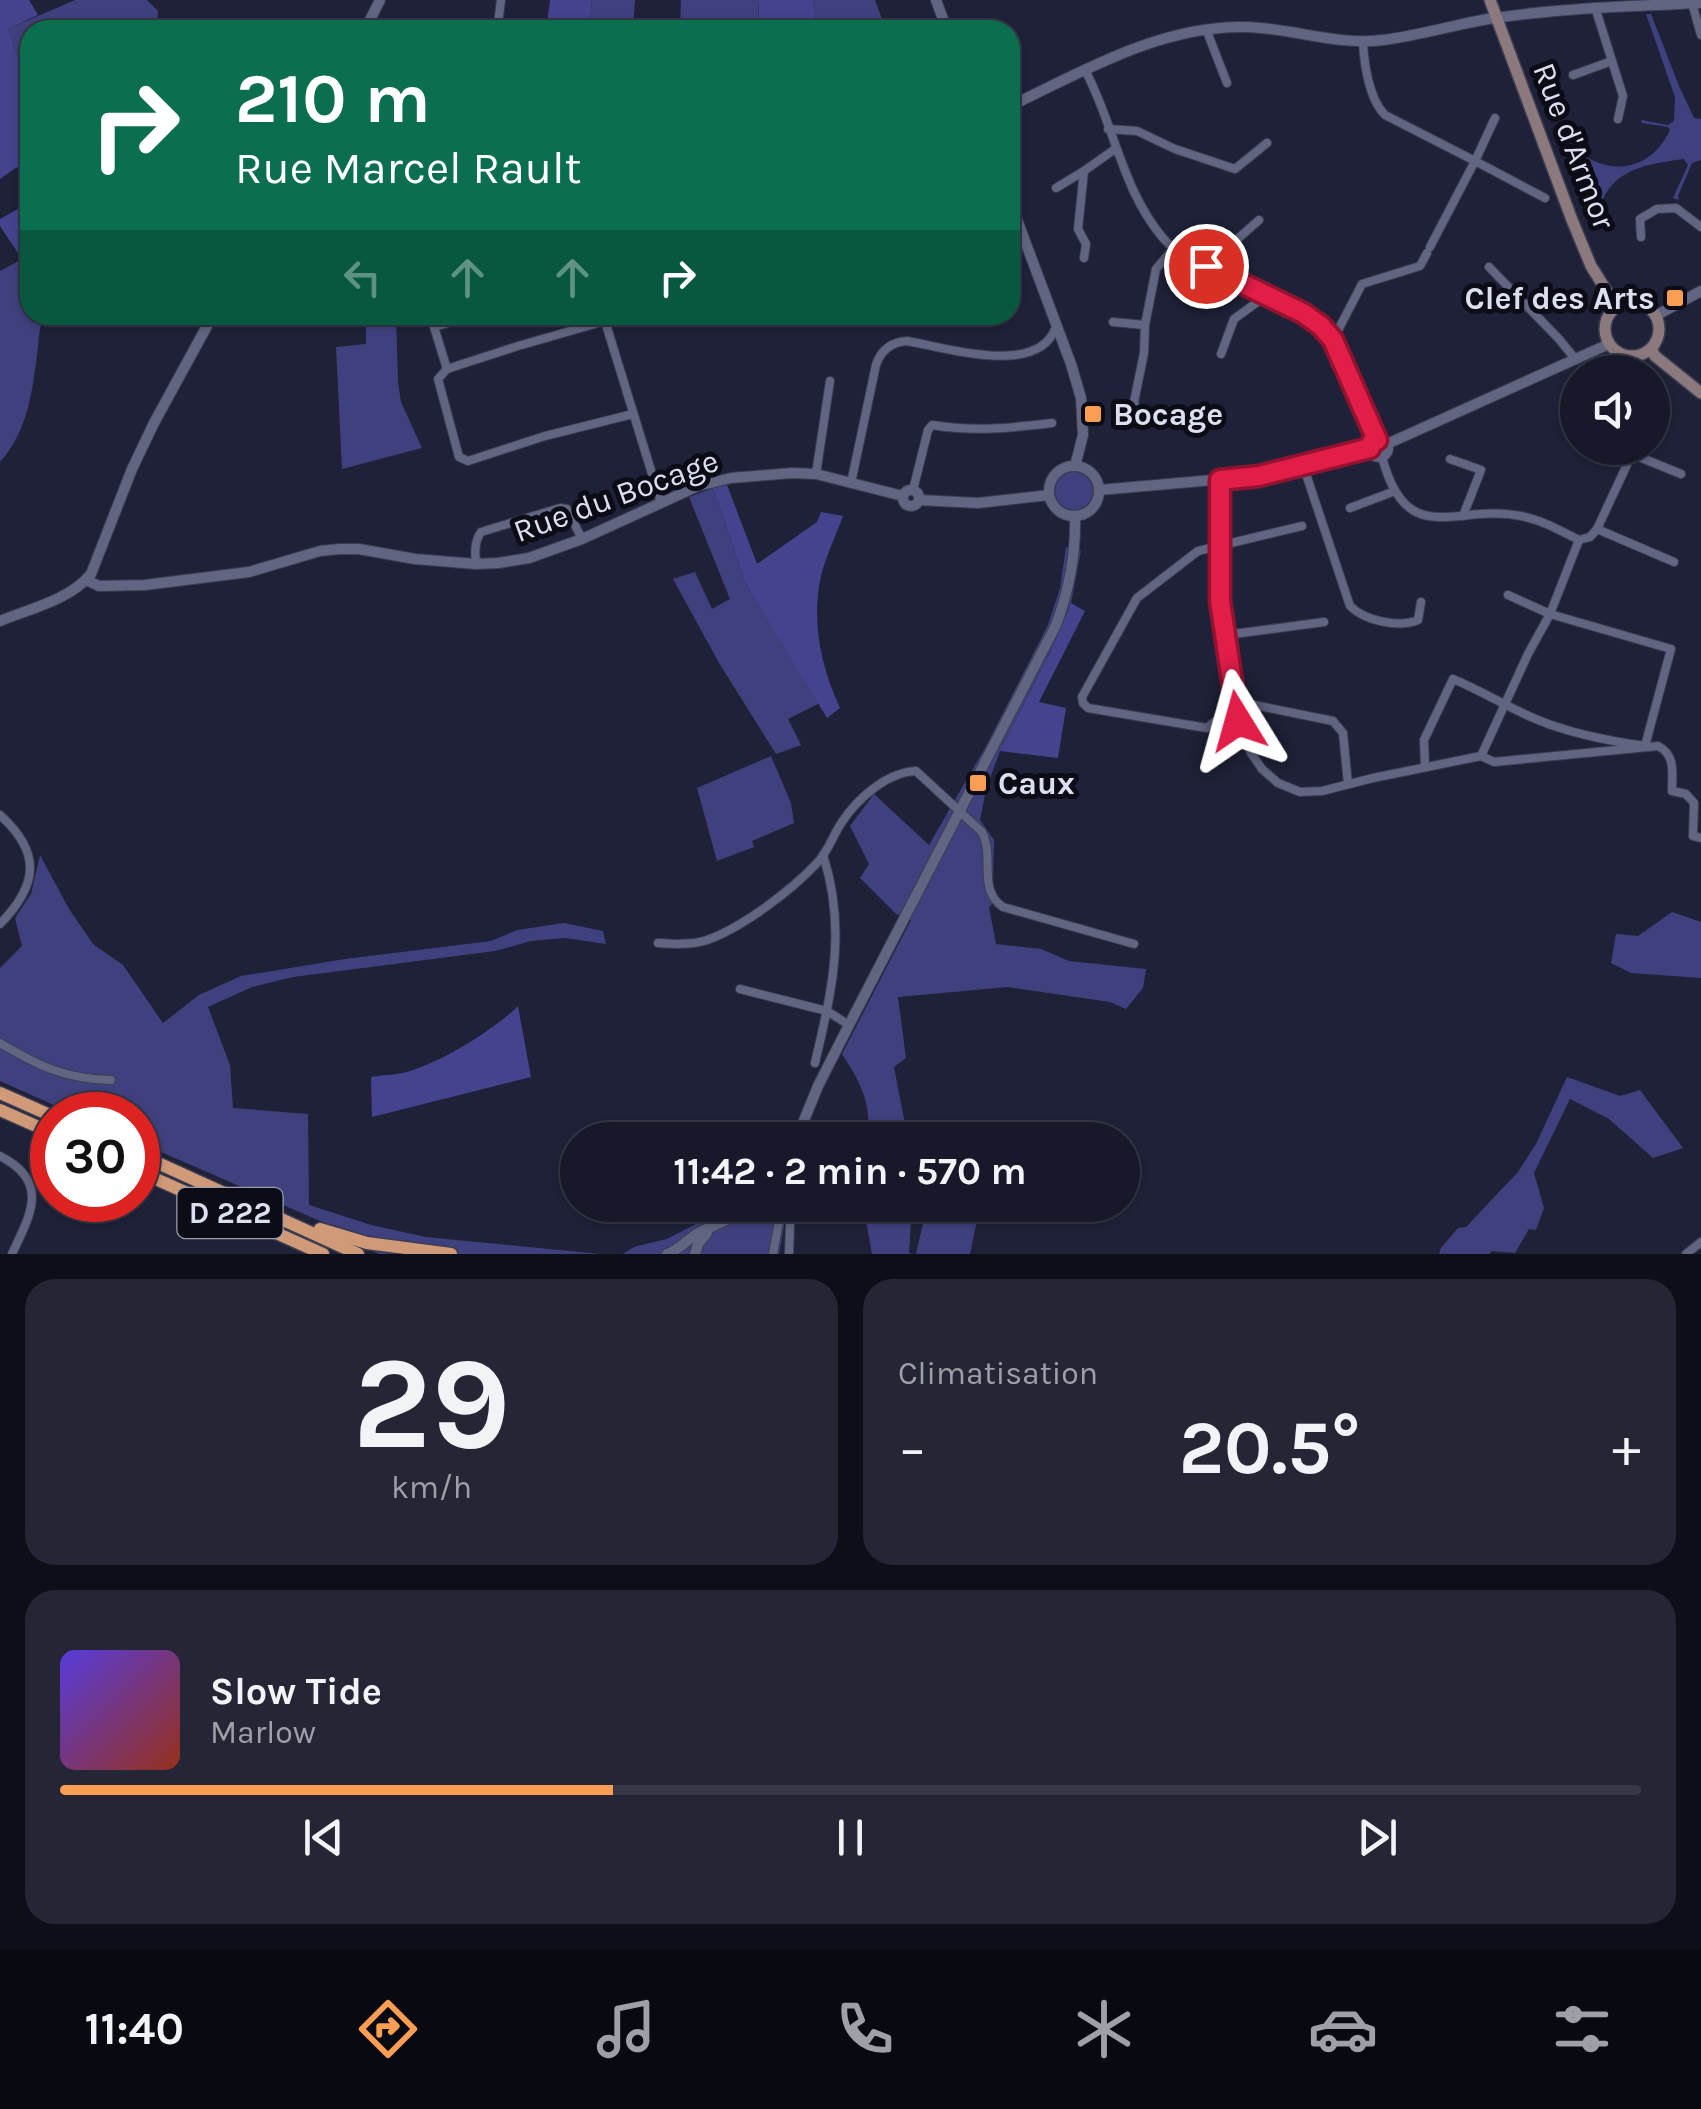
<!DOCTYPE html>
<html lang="fr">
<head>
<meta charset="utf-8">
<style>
  body { margin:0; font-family:Karla,sans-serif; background:#242636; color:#f1f3f6; height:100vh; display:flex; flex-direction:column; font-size:38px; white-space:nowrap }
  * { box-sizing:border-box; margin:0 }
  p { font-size:32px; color:#9ea0a8 }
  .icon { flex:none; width:55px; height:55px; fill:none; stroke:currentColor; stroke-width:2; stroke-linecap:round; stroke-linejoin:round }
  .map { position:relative; height:1254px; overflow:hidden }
  .sheet { display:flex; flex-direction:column; gap:25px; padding:25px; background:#0d0e17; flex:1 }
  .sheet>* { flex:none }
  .guide { position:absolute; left:20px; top:20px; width:1000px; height:305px; border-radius:30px; box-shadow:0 2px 8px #0004,0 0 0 2px #363847; background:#0b6e4f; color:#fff; overflow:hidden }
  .fabs { position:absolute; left:1560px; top:355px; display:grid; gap:20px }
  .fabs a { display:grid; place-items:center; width:110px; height:110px; border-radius:50%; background:#17192a; box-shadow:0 2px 8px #0004,0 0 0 2px #363847; font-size:50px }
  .speed { position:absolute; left:30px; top:1092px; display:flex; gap:20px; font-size:50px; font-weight:700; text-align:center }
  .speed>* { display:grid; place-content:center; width:130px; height:130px; border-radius:50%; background:#17192a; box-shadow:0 2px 8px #0004,0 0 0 2px #363847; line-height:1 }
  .speed .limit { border:15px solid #d22; background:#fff; color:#111 }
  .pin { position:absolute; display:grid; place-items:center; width:85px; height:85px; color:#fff; margin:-42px; border:5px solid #fff; border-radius:50%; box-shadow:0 2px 10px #0007 }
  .me { position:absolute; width:110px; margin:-55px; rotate:352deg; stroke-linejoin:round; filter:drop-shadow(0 0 8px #0008) }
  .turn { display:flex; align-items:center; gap:35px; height:210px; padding:0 50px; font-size:45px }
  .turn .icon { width:130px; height:130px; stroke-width:2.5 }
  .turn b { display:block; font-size:70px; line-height:85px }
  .lanes { display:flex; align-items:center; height:95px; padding:0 50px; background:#0003; justify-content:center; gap:50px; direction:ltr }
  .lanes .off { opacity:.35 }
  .big { font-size:75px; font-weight:700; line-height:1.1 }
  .sheet .widget { flex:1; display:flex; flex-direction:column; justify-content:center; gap:15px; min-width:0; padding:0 35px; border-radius:30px; background:#242636 }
  .sheet .dial { align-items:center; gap:0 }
  .dial b { font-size:130px; line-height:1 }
  .song { display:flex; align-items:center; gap:30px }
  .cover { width:120px; height:120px; border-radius:15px; background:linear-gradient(135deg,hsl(250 70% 55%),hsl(10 70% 35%)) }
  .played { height:10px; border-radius:5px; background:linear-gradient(90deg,#fc9d54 35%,#363847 35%) }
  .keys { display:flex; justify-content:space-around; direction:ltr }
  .heat { display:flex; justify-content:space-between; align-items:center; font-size:55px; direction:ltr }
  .sheet .tiles { flex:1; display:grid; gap:25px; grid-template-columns:1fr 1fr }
  .widget:last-child { grid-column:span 2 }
  .trip { position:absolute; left:560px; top:1122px; width:580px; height:100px; border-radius:50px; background:#17192a; box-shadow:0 2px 8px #0004,0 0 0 2px #363847; font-weight:700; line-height:100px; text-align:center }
  .dock { display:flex; height:160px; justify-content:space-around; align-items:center; background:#090a11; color:#9ea0a8 }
  .dock .icon { width:70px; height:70px }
  .dock .on { color:#fc9d54 }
  .dock b { font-size:45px; color:#f1f3f6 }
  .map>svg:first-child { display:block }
</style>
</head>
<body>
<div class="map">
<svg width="1701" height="1254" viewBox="0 0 1701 1254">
  <rect width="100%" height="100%" fill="#1f2138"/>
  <g fill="#3f417e">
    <path d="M75,0H147L158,11L157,30H30V89L8,29Z"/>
    <path d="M592,0H635L633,30H589Z"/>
    <path d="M681,0H759L757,30H680Z"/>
    <path d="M813,0H875L886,30H817Z"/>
    <path d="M1646,14H1651L1679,86L1694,118L1701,119V160L1692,163L1678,196L1679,200L1673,198L1688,165L1684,159C1637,165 1600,173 1597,228L1566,145L1570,144C1602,177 1649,175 1670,130L1668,127L1642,123L1641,120L1668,125L1674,121L1675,97Z"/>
    <path d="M22,259L30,271V315H45C38,328 39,341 37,355C32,394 27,432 0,462V271Z"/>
    <path d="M366,315H396L398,382L401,402L422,448L342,469L336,347L366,344Z"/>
    <circle cx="1074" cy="491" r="19"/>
    <path d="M713,488L745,582L820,703L788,719L801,745L776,754L719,663L673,579L695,572L712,609L730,599L689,497Z"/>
    <path d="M1066,547L1081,551L1071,603L1050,653L1000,751L986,789L980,820L994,840L993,883L998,898L989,907L996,944L1041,949L1069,961L1146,969L1143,988L1126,1009L1110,1002L1008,987L898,997L906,1058L894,1067L908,1140H868C871,1102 862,1085 842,1054L911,920L896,914L860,878L869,864L850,826L874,794L929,845L986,746L1048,625L1060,588Z"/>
    <path d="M771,756L791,803L794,823L752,841L754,847L717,861L697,788Z"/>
    <path d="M40,855L69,909L93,944L123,965L163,1023L199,995L241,976L345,959L491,941L517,930L564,923L603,931L606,944L565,938L531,941L495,951L293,977L252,987L208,1007L230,1065L233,1108L308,1114L309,1205L371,1225L426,1237L600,1254H379L368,1249L369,1236L320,1221L138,1142V1115H76L0,1081V968L22,946L15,918L31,894Z"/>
    <path d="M1672,912L1701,922V978L1631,973L1611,963L1616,934L1638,936Z"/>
    <path d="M1567,1077L1620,1096L1640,1090L1683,1148L1653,1158L1609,1119L1570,1099L1534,1173L1544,1208L1536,1230L1529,1229L1515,1253L1491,1251L1490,1254H1439L1441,1248L1458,1228L1466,1227L1518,1172L1536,1144Z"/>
    <path d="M733,1205H788L779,1254H623L634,1247L667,1239Z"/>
    <path d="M863,1205H912L909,1253L914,1254H872Z"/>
    <path d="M927,1205H980L970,1254H916Z"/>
  </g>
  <g fill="#43448d">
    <path d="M0,0H29L38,15L8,29L30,89V192L17,167L0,179Z"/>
    <path d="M550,0H592L589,30H546Z"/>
    <path d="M759,0H813L817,30H797L794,26H758Z"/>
    <path d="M30,193V271L0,226V219L27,204Z"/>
    <path d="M727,485L757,564L817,522L821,512L843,516C836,535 826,556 821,576C811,621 821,667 840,708L827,718L745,582L713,488Z"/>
    <path d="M1071,603L1085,611L1039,702L1066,708L1058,758L1000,751L1050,653Z"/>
    <path d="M518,1006L531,1077L372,1117L371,1077C382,1075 393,1075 403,1073C437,1065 494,1030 518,1006Z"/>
  </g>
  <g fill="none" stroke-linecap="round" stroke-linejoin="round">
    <defs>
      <g id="minor">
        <path d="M1692,3L1701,35"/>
        <path d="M1595,7L1623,96L1618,119"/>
        <path d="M1206,29L1227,83"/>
        <path d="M495,30L498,24L501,0"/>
        <path d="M1363,41C1364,64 1369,99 1385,115L1475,161L1430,247"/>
        <path d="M1085,70C1114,124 1122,190 1163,238C1199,280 1285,288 1323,329C1345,351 1362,409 1377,439"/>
        <path d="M1573,75L1612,61"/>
        <path d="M1495,118L1475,161L1545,198"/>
        <path d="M1108,129L1137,131L1175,149L1235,169L1267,143"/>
        <path d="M1056,188L1084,171"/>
        <path d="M1641,237L1640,219L1657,209L1676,208L1701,227"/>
        <path d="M1084,258L1086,244L1078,229L1084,171L1115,149"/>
        <path d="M1206,267L1259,220"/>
        <path d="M1489,267L1559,339L1576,360"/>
        <path d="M603,315L605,321L518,346L447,369L438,379L459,457L468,461L545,436L633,414"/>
        <path d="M621,315L605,321L661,503"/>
        <path d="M1113,322L1145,325"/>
        <path d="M1333,340L1362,284L1420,266L1427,253"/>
        <path d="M1221,354L1234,319L1267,295"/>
        <path d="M447,369L434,327L475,315"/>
        <path d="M1138,413L1134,402L1144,353L1145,325L1156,269L1174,248"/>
        <path d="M1382,457C1407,551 1455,503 1521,516C1542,520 1561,531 1579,540"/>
        <path d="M1450,459L1481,470L1463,516"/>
        <path d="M1303,465L1350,606C1365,621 1399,628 1418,620L1421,602"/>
        <path d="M816,474L830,381"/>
        <path d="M1220,480V601L1238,721L1251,753L1262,769L1278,783L1300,792L1322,791L1373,778L1481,756L1528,654L1550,614L1579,540L1590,537L1597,529L1632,454L1681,474"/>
        <path d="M851,483L876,365C881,350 892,342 907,341C945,347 1038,378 1056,327"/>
        <path d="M913,490L928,430L932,425C974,432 1010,428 1052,423"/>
        <path d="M1350,508L1395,491"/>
        <path d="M1302,526L1198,551L1137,598L1082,697L1083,703L1088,708L1207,728L1236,704L1254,705L1333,721L1343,733L1348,784"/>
        <path d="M1597,529L1674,562"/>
        <path d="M476,564C475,553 474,542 481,532L560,508L567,509L582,539"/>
        <path d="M1226,635L1324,622"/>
        <path d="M1481,756L1494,762L1658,746C1676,755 1672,773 1672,791L1686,794L1694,803L1693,836L1701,838"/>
        <path d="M1425,766L1424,740L1453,679C1482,691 1509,708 1538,720C1572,734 1609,741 1645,746L1671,649L1550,614L1508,595"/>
        <path d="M0,815C42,853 38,885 0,924"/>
        <path d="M658,943C674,944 689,945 704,941C741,929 792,890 818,862C829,850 833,835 842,822C857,799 887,772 916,771L982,832C995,857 977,890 1003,907L1134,944"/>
        <path d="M740,989L827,1011L849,1025"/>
        <path d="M0,1043C38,1066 66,1079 111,1080"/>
        <path d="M815,1063C832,990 847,929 823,855"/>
        <path d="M0,1156C51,1182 30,1215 12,1254"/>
        <path d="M756,1205L780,1216"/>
        <path d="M773,1254L782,1205"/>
        <path d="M789,1254L790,1225"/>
        <path d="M1686,1254L1701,1242"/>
      </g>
      <g id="tertiary">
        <path d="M936,0L947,30"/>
        <path d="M365,30L380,0"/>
        <path d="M1010,106C1084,71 1161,25 1246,27C1292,28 1337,46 1383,40C1418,36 1453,25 1488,19C1559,8 1630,6 1701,3"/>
        <path d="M1010,201L1071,364L1081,398L1083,435L1075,466"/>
        <path d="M1657,315L1701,291"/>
        <circle cx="1379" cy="448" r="9"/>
        <path d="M1387,444L1609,344"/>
        <circle cx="1074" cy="491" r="25"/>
        <circle cx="911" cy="498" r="8"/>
        <path d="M1099,490L1259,476L1370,448"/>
        <path d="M919,500L978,503L1049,495"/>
        <path d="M86,580L99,586L145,585L249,572L320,551L340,549H359L415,559L476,564L498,563L529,558L582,539L698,486L731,478L792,473L816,474L903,496"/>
        <path d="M0,621C29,609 70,600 91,574L132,469L154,423L213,315"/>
        <path d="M796,1140L818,1086L849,1025L1056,625C1069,590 1076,553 1075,516"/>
        <path d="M667,1254C681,1249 689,1237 702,1231C720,1223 737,1216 754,1205"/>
        <path d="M695,1254L698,1244L707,1233"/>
      </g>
      <g id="secondary">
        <path d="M1490,0L1572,220L1591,266L1616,306"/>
        <circle cx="1632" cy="329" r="27"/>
        <path d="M1651,349L1655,356L1701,393"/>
      </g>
      <g id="trunk">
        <path d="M0,1093L52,1116"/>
        <path d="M0,1110L52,1133"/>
        <path d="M138,1154L358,1254"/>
        <path d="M138,1171L323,1254"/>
        <path d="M320,1229L367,1243L451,1254"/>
      </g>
    </defs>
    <use href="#minor" stroke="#3c3d51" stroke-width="10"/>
    <use href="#tertiary" stroke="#3c3d51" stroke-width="12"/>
    <use href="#secondary" stroke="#3c3d51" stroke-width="14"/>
    <use href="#trunk" stroke="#3c3d51" stroke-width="15"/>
    <use href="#minor" stroke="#626581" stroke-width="8"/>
    <use href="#tertiary" stroke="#626581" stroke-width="10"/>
    <use href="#secondary" stroke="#8b797e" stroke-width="11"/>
    <use href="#trunk" stroke="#d09a79" stroke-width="12"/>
  </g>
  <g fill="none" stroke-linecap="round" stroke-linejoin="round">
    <defs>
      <path id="route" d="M1206,266L1303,313L1321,326L1333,340L1377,440L1372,442L1370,448L1259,476L1220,480V601L1238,721"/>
    </defs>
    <use href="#route" stroke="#92132f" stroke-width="25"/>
    <use href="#route" stroke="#e11d48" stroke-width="18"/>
  </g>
  <g fill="#fc9d54" stroke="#0b0c16" stroke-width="4">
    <rect x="1665" y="288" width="20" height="20" rx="5"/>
    <rect x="1083" y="404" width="20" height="20" rx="5"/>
    <rect x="968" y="773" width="20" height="20" rx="5"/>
  </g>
  <g text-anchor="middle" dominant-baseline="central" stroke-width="10" stroke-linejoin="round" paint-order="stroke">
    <rect fill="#0b0c16" stroke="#9da0ae" stroke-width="2.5" x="177.5" y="1188" width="105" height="50" rx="8"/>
    <g font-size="30" font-weight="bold" fill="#dcdfef">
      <text x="230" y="1213">D 222</text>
    </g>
    <g font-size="32" fill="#dcdfef" stroke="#0b0c16">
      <text transform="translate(1574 146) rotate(69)">Rue d'Armor</text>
      <text transform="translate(616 496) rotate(-20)">Rue du Bocage</text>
    </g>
    <g font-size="32" font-weight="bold" fill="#dcdfef" stroke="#0b0c16" text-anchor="start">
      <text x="1655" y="298" text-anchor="end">Clef des Arts</text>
      <text x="1113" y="414">Bocage</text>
      <text x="998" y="783">Caux</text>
    </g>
  </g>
</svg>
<div class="fabs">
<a><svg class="icon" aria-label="sound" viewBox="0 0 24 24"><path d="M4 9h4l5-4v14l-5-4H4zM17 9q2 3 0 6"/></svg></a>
</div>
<div class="speed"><div class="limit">30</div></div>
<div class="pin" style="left:1206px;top:266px;background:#d93025"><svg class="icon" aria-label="arrive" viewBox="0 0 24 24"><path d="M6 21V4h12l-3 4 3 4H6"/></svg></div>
<svg class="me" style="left:1238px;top:721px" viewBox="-20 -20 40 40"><path d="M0-17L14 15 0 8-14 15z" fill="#e11d48" stroke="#fff" stroke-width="4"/></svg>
<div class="trip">11:42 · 2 min · 570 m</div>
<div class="guide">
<div class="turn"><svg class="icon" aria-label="right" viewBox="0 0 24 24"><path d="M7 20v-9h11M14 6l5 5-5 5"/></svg><div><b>210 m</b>Rue Marcel Rault</div></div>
<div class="lanes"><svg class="icon off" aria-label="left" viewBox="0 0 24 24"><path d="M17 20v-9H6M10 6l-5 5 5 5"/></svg><svg class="icon off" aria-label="ahead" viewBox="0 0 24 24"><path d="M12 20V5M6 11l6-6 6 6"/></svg><svg class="icon off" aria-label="ahead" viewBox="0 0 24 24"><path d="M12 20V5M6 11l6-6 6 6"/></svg><svg class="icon" aria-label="right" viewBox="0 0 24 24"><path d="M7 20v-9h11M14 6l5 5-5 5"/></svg></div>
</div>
</div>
<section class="sheet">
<div class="tiles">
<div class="widget dial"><b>29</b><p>km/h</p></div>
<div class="widget"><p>Climatisation</p>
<div class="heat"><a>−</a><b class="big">20.5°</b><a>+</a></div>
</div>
<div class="widget">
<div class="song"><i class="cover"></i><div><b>Slow Tide</b><p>Marlow</p></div></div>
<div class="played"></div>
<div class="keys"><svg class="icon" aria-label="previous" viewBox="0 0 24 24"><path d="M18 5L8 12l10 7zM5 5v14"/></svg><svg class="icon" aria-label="pause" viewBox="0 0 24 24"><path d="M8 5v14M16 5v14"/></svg><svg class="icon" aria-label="next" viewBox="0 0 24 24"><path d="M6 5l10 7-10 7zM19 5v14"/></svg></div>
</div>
</div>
</section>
<nav class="dock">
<b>11:40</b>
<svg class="icon on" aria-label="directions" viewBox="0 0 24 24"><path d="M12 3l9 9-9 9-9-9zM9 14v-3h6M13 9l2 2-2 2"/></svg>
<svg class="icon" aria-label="music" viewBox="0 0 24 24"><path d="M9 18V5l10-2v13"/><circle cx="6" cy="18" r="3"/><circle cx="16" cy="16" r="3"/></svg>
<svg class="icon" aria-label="phone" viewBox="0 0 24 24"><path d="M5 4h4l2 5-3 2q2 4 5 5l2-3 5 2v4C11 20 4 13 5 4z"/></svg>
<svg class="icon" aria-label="climate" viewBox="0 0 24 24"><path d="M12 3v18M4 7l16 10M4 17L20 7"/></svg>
<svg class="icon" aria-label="car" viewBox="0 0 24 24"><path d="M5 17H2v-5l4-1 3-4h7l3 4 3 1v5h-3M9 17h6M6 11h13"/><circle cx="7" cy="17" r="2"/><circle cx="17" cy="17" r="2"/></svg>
<svg class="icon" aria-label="filters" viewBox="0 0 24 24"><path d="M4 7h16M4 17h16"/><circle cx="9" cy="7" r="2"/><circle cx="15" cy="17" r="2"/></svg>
</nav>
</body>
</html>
